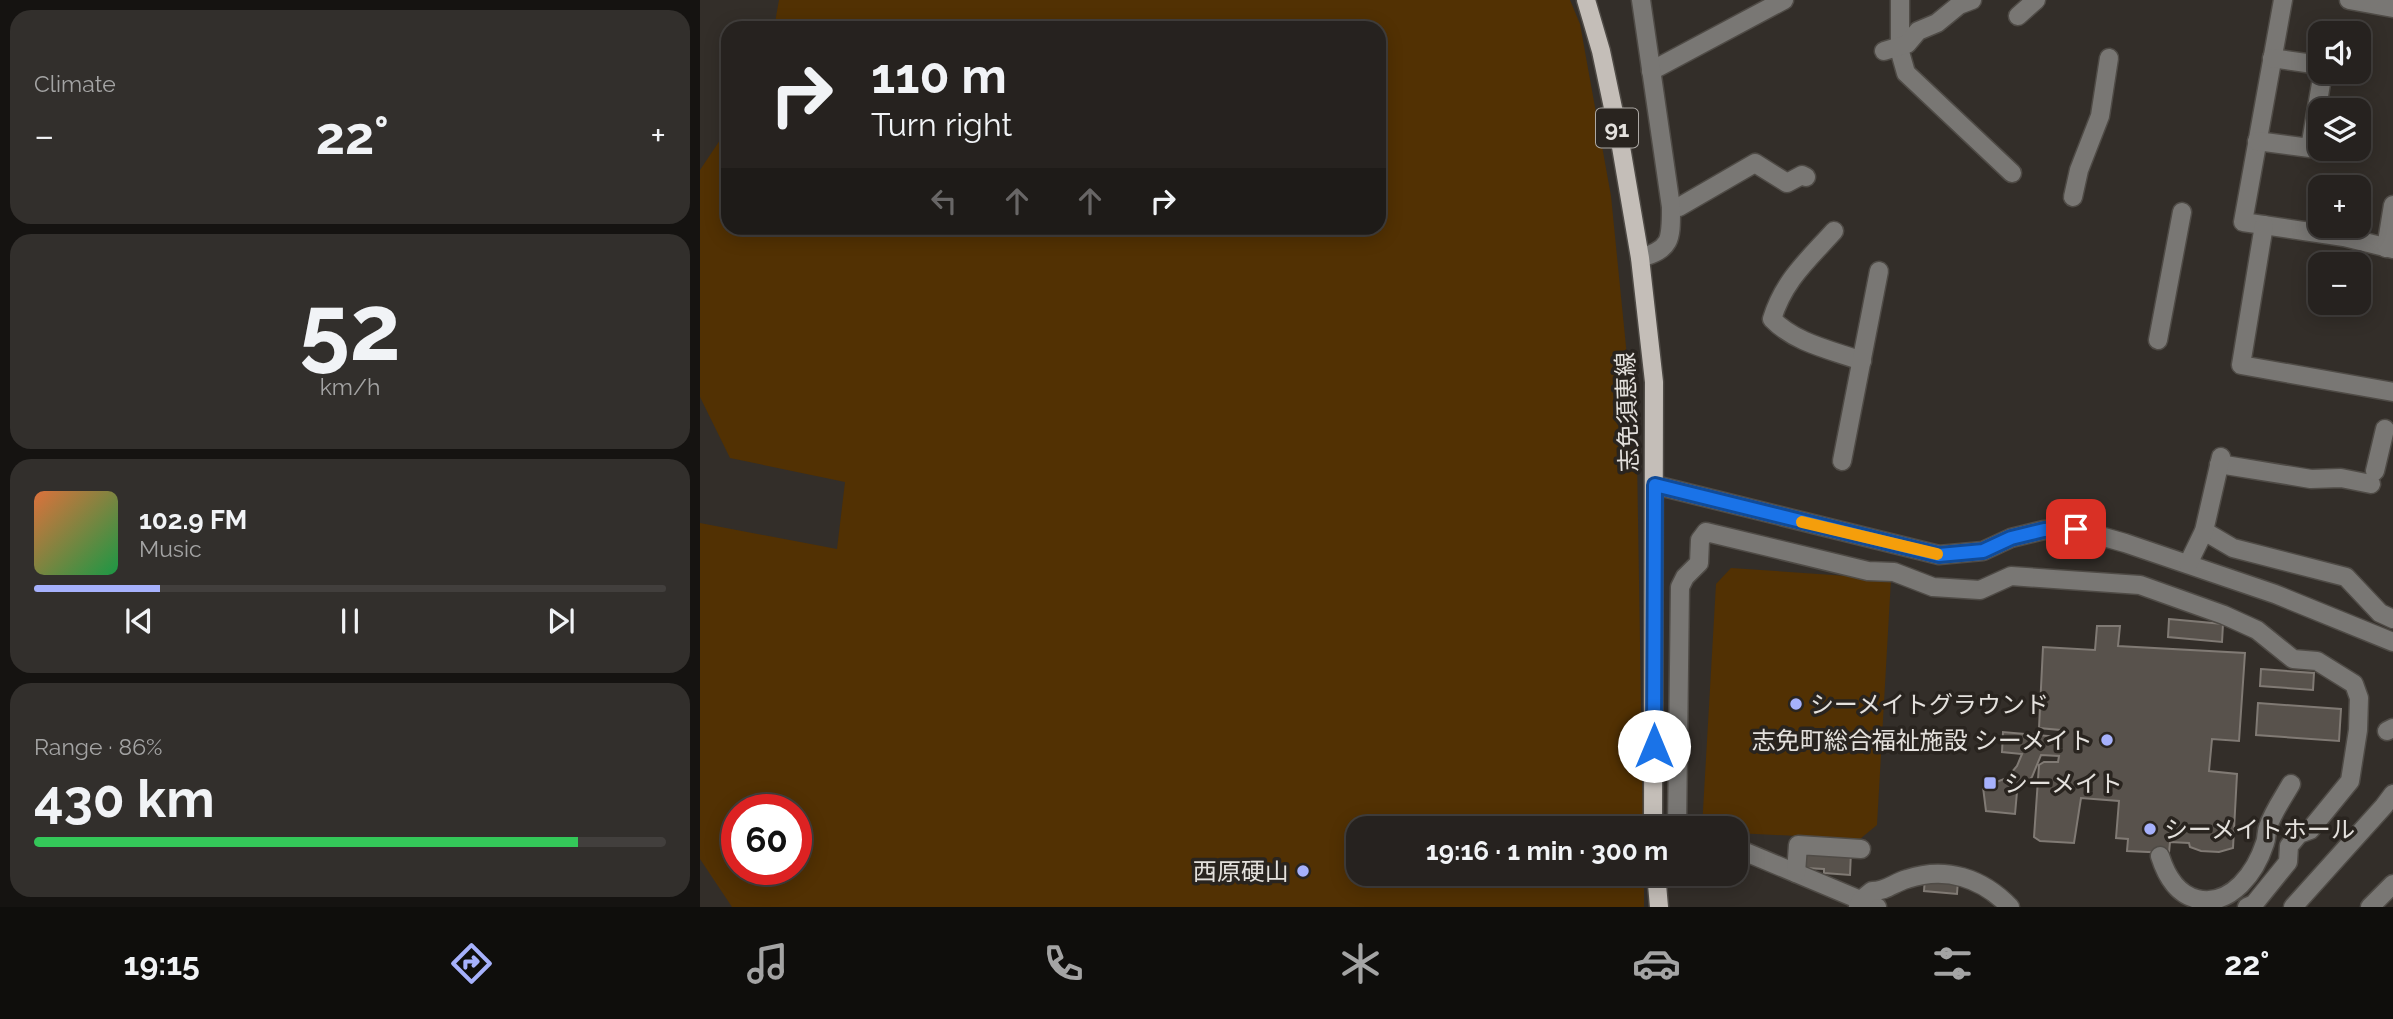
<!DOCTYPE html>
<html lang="en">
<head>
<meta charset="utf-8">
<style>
  body { margin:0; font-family:Raleway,"Noto Sans JP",sans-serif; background:#322f2c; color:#f1f3f6; height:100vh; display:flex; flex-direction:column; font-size:26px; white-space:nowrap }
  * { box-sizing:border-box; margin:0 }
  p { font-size:23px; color:#a4a4a4 }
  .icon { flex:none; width:38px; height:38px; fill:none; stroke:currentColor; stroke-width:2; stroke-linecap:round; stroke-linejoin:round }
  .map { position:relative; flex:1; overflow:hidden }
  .side { display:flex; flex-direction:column; gap:10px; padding:10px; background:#151311; width:700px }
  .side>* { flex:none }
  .top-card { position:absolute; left:21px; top:21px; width:665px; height:214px; border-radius:21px; box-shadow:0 4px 18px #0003,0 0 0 2px #423f3d; background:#26221f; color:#f1f3f6; overflow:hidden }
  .tools { position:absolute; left:1608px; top:21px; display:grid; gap:14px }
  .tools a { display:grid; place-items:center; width:63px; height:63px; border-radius:14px; background:#26221f; box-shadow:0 4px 18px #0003,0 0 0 2px #423f3d; font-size:35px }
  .speed { position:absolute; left:21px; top:794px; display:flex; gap:14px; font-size:35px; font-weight:700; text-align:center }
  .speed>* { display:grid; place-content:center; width:91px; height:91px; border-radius:50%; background:#26221f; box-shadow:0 4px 18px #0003,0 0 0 2px #423f3d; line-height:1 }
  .speed .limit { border:10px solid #d22; background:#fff; color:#111 }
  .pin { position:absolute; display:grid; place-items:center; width:60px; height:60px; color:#fff; margin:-30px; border-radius:14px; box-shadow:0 4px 10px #0006 }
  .me { position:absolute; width:77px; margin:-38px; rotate:0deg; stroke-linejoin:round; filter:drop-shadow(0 0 5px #0008) }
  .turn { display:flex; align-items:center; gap:24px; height:147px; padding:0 35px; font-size:32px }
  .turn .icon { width:91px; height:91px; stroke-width:2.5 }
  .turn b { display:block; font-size:49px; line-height:60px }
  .lanes { display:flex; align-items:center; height:66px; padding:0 35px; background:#0003; justify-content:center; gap:35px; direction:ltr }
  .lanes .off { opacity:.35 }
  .big { font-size:52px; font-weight:700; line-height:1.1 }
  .side .card { flex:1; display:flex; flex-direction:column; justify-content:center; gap:10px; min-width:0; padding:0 24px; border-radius:21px; background:#322f2c }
  .side .dial { align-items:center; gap:0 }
  .dial b { font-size:91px; line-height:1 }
  .song { display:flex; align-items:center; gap:21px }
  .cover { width:84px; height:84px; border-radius:10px; background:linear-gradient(135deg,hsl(20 70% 55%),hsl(140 70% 35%)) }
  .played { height:7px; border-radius:4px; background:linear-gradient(90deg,#a6b1fc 20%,#423f3d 20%) }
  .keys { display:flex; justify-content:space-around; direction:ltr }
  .heat { display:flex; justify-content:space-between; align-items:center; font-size:38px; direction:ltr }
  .charge { height:10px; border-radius:5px; background:linear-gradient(90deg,#34c759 86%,#423f3d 0) }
  .trip { position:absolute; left:646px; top:816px; width:402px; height:70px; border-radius:21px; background:#26221f; box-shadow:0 4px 18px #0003,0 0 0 2px #423f3d; font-weight:700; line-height:70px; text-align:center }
  .tabs { display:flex; height:112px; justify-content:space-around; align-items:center; background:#0f0e0c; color:#a4a4a4 }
  .tabs .icon { width:49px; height:49px }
  .tabs .current { color:#a6b1fc }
  .tabs b { font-size:32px; color:#f1f3f6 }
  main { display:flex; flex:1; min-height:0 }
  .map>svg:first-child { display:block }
</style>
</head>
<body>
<main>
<section class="side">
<div class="card"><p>Climate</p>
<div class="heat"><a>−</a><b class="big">22°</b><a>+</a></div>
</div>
<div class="card dial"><b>52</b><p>km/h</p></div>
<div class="card">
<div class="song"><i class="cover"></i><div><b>102.9 FM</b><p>Music</p></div></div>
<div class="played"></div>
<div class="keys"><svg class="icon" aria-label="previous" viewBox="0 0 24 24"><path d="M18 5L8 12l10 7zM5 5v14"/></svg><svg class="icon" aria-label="pause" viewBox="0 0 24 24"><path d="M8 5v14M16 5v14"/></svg><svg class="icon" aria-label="next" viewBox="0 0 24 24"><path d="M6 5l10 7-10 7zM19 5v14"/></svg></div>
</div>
<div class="card"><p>Range · 86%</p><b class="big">430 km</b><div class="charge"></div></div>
</section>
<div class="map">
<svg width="1693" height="907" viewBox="0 0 1693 907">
  <rect width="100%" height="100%" fill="#332e29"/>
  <g fill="#523103" fill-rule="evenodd">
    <path d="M79,0H870L880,24L911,196L937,457L943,828H658V873H944V907H32L0,859V523L137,549L145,482L30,458L0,397V170L28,128V228H679V28H74ZM37,810H96V870H37Z"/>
    <path d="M1031,568L1191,579L1177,825L1160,839L1036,833V828H1002L1016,584Z"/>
  </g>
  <g fill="#58524c" stroke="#807a74" stroke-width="2">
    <path d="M1469,619L1523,624L1522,642L1468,637Z"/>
    <path d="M1397,626H1420L1418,646L1545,653L1539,741L1512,739L1509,771L1537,774L1533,848L1519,852L1501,851L1490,847L1489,843L1470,842L1469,853L1427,851L1428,839L1416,838L1419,801L1381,798L1374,843L1340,841L1334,837L1339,765L1344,762H1358L1359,756L1341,755L1332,777L1317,792L1315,814L1286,811L1283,787L1307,778L1317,766L1322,754L1302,752L1303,732L1359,737L1360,730L1339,728L1343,647L1395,650Z"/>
    <path d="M1561,669L1614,673L1613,690L1560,686Z"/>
    <path d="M1558,703L1641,709L1639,741L1556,735Z"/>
    <path d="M1106,849L1151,851L1150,875L1124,873V869L1105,868Z"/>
    <path d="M1225,878L1258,880L1257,894L1224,891Z"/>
  </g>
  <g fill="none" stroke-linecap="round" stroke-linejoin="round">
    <defs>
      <g id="minor">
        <path d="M1200,0V52L1206,73L1312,173"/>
        <path d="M1583,0L1543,222L1644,237L1693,249"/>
        <path d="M1649,0L1693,8"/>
        <path d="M1318,16L1336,0"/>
        <path d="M1184,51L1207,44L1218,31L1237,23L1259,5L1272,0"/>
        <path d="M1572,58L1620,65"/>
        <path d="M951,71L1084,0"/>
        <path d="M1557,141L1610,148L1623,72"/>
        <path d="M1373,197L1379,170L1400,116L1409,58"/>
        <path d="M971,207H979L1055,163L1087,183L1102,175L1106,177"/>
        <path d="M1564,225L1541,365L1693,392"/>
        <path d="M1134,231C1108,260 1084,280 1072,319C1095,343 1131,350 1162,361"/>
        <path d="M1686,248L1693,205"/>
        <path d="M940,258C972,249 971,239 971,207L941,0"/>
        <path d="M1458,340L1482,212"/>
        <path d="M1142,461L1179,271"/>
        <path d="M1519,464L1611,479L1641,478L1671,484"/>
        <path d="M1675,471L1685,429"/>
        <path d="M955,485L1239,555L1283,551L1311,538L1344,530L1376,529L1425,543L1575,594L1693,642"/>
        <path d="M1504,531L1533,548L1646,577L1680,613L1693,619"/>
        <path d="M1488,564L1504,531L1521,457"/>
        <path d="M1687,731L1693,728"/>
        <path d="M977,828L980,587L985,577L999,563L1000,540L1006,532L1168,571L1194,572L1233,587L1280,590L1311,576L1440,585L1524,615L1557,630L1593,659L1617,661L1654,684L1659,698L1658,730L1650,781L1610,830L1599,834L1589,846L1588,862L1554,904L1547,907"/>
        <path d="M1036,848L1177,907"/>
        <path d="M1460,856C1466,875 1476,894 1497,899C1532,907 1556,871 1565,843C1567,838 1566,832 1568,827C1573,812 1583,798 1591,784"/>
        <path d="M1096,873L1098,845L1161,849"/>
        <path d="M1158,907L1161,900L1172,891C1187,891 1193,883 1207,879C1246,866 1282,878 1310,907"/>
        <path d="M1593,907L1684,806L1693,794"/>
        <path d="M1670,907L1693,884"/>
      </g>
      <g id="major">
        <path d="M886,0L901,51L920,141L940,258L954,382L953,828"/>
        <path d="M956,873L959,907"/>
      </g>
    </defs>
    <use href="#minor" stroke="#4f4b46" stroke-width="21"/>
    <use href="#major" stroke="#4f4b46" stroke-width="21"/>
    <use href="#minor" stroke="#797774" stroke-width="18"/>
    <use href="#major" stroke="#c4beb8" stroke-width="18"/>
  </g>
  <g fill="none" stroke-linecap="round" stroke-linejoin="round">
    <defs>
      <path id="route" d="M954,746L955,485L1239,555L1283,551L1311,538L1344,530L1376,529"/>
    </defs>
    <use href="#route" stroke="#114b97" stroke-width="18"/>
    <use href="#route" stroke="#1a73e8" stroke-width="12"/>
    <path stroke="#f59e0b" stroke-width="12" d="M1102,522L1237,554"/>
  </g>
  <g fill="#a6b1fc" stroke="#29241f" stroke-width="2.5">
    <circle cx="1096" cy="704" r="7"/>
    <circle cx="1407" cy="740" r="7"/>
    <rect x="1283" y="776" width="14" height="14" rx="3.5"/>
    <circle cx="1450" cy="829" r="7"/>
    <circle cx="603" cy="871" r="7"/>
  </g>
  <g text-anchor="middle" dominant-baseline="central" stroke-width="7" stroke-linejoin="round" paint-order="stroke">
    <rect fill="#29241f" stroke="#aca8a4" stroke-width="2" x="896" y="108.5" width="42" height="39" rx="5"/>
    <g font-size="23" font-weight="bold" fill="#e4e1dd">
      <text x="917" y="128">91</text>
    </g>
    <g font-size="24" fill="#e4e1dd" stroke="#29241f">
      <text transform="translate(927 412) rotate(-92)">志免須恵線</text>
    </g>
    <g font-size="24" fill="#e4e1dd" stroke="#29241f" text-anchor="start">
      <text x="1110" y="704">シーメイトグラウンド</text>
      <text x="1393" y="740" text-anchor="end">志免町総合福祉施設 シーメイト</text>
      <text x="1304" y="783">シーメイト</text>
      <text x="1464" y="829">シーメイトホール</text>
      <text x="589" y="871" text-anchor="end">西原硬山</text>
    </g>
  </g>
</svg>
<div class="tools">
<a><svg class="icon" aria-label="sound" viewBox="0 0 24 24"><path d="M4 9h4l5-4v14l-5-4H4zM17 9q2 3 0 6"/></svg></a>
<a><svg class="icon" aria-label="layers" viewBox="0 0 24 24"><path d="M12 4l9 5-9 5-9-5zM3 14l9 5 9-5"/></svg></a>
<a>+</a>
<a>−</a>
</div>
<div class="speed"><div class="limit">60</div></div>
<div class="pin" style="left:1376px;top:529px;background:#d93025"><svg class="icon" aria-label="arrive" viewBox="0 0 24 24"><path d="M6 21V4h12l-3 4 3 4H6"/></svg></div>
<svg class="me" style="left:954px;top:746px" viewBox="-20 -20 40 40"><circle r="19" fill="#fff"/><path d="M0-13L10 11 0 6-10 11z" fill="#1a73e8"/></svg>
<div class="trip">19:16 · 1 min · 300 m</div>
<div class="top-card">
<div class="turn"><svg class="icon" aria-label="right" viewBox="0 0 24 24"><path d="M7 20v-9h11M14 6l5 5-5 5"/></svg><div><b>110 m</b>Turn right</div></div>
<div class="lanes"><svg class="icon off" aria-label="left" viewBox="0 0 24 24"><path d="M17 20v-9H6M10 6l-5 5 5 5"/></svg><svg class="icon off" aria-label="ahead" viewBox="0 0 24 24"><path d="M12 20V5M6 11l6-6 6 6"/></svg><svg class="icon off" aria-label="ahead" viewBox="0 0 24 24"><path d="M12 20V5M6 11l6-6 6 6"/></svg><svg class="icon" aria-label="right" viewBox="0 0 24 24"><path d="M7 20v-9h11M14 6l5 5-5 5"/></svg></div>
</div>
</div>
</main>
<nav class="tabs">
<b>19:15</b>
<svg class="icon current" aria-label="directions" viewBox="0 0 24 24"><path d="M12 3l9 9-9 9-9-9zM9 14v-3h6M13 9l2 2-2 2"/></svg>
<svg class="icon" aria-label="music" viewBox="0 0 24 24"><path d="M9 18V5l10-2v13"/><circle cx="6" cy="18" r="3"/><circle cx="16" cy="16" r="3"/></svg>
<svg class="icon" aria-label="phone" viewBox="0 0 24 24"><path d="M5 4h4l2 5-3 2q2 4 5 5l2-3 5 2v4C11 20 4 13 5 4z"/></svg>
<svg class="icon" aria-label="climate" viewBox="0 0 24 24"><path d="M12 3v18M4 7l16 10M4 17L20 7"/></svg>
<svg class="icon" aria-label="car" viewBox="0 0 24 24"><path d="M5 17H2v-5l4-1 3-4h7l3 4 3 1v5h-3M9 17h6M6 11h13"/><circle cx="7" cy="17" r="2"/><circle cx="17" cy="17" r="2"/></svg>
<svg class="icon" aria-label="filters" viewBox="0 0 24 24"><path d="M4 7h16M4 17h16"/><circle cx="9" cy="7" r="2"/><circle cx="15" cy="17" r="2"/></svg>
<b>22°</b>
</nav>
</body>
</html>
